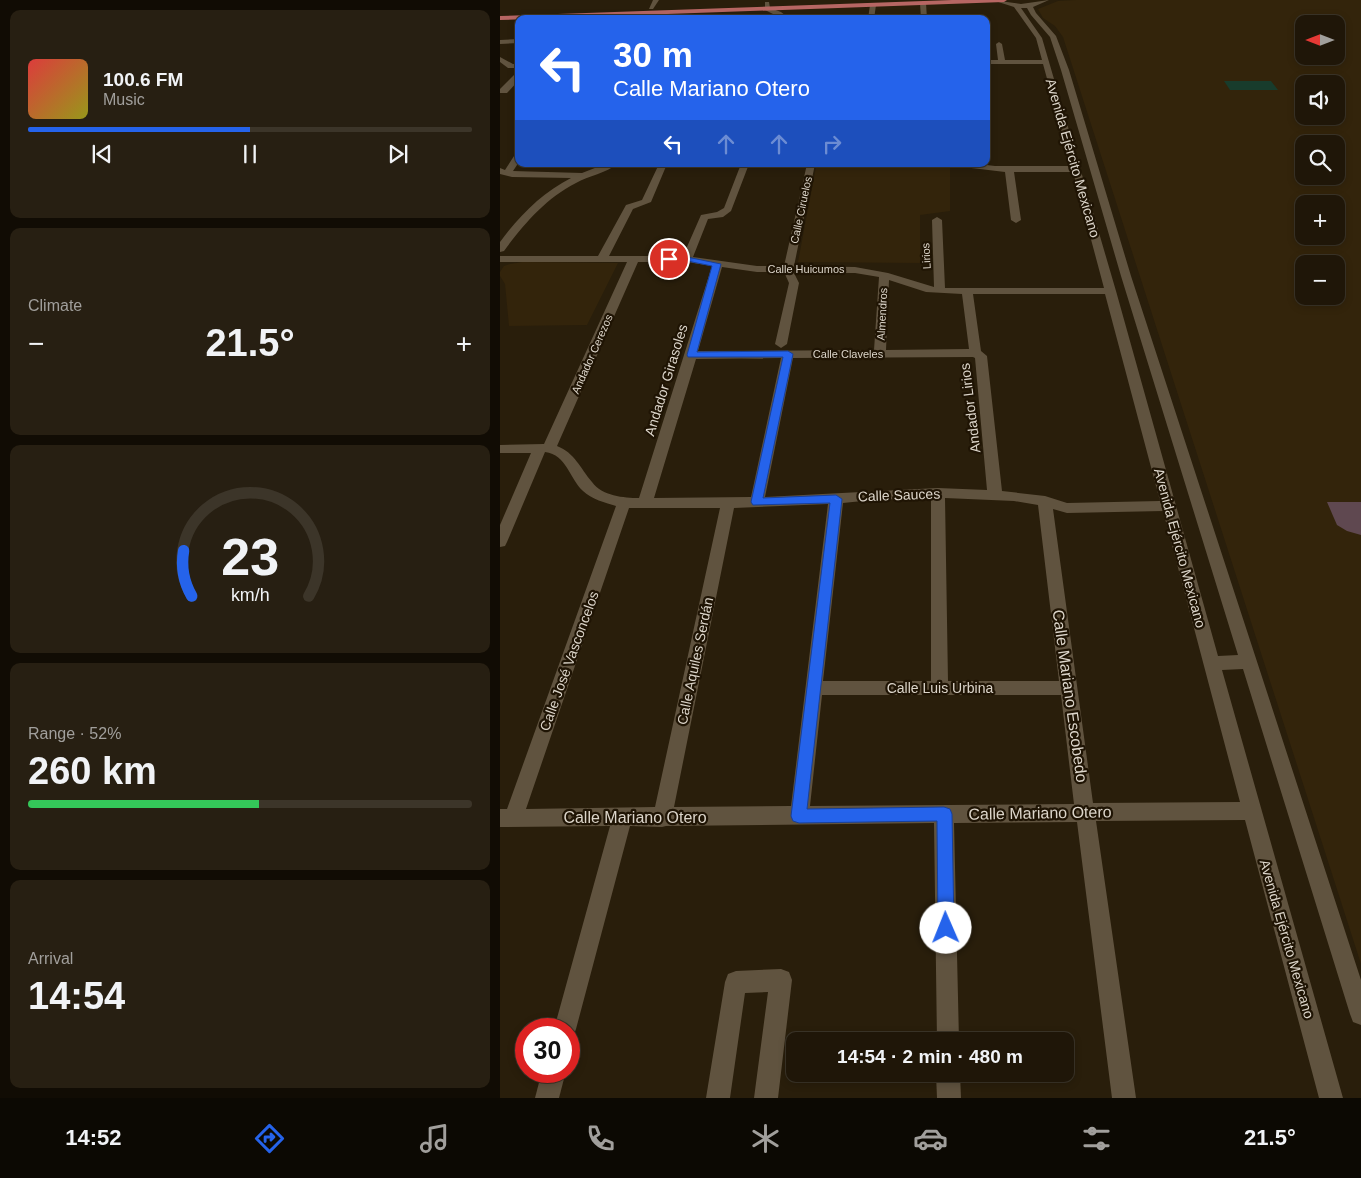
<!DOCTYPE html>
<html lang="en">
<head>
<meta charset="utf-8">
<style>
  body { margin:0; font-family:Arial,sans-serif; background:#271f12; color:#f1f3f6; height:100vh; display:flex; flex-direction:column; font-size:19px; white-space:nowrap }
  * { box-sizing:border-box; margin:0 }
  p { font-size:16px; color:#a19f9c }
  .icon { flex:none; width:28px; height:28px; fill:none; stroke:currentColor; stroke-width:2; stroke-linecap:round; stroke-linejoin:round }
  .map { position:relative; flex:1; overflow:hidden }
  .details { display:flex; flex-direction:column; gap:10px; padding:10px; background:#110c04; width:500px }
  .details>* { flex:none }
  .hud { position:absolute; left:15px; top:15px; width:475px; height:152px; border-radius:10px; box-shadow:0 2px 8px #0003,0 0 0 1px #3c3529; background:#2563eb; color:#fff; overflow:hidden }
  .needle { width:32px; rotate:270deg }
  .fabs { position:absolute; left:795px; top:15px; display:grid; gap:10px }
  .fabs a { display:grid; place-items:center; width:50px; height:50px; border-radius:10px; background:#1f1608; box-shadow:0 2px 8px #0003,0 0 0 1px #3c3529; font-size:25px }
  .speed { position:absolute; left:15px; top:1018px; display:flex; gap:10px; font-size:25px; font-weight:700; text-align:center }
  .speed>* { display:grid; place-content:center; width:65px; height:65px; border-radius:50%; background:#1f1608; box-shadow:0 2px 8px #0003,0 0 0 1px #3c3529; line-height:1 }
  .speed .limit { border:8px solid #d22; background:#fff; color:#111 }
  .pin { position:absolute; display:grid; place-items:center; width:42px; height:42px; color:#fff; margin:-21px; border:2px solid #fff; border-radius:50%; box-shadow:0 1px 5px #0007 }
  .me { position:absolute; width:55px; margin:-28px; rotate:359deg; stroke-linejoin:round; filter:drop-shadow(0 0 4px #0008) }
  .turn { display:flex; align-items:center; gap:18px; height:105px; padding:0 15px; font-size:22px }
  .turn .icon { width:65px; height:65px; stroke-width:2.5 }
  .turn b { display:block; font-size:35px; line-height:42px }
  .lanes { display:flex; align-items:center; height:48px; padding:0 15px; background:#0003; justify-content:center; gap:25px; direction:ltr }
  .lanes .off { opacity:.35 }
  .big { font-size:38px; font-weight:600; line-height:1.1 }
  .details .card { flex:1; display:flex; flex-direction:column; justify-content:center; gap:8px; min-width:0; padding:0 18px; border-radius:10px; background:#271f12 }
  .details .dial { align-items:center; gap:0 }
  .dial svg { height:130px; overflow:visible; fill:none; stroke:#3c3529; stroke-width:7; stroke-linecap:round; text-anchor:middle }
  .dial text { fill:#f1f3f6; stroke:none }
  .song { display:flex; align-items:center; gap:15px }
  .cover { width:60px; height:60px; border-radius:8px; background:linear-gradient(135deg,hsl(0 70% 55%),hsl(60 70% 35%)) }
  .played { height:5px; border-radius:2px; background:linear-gradient(90deg,#2563eb 50%,#3c3529 50%) }
  .keys { display:flex; justify-content:space-around; direction:ltr }
  .heat { display:flex; justify-content:space-between; align-items:center; font-size:28px; direction:ltr }
  .charge { height:8px; border-radius:4px; background:linear-gradient(90deg,#34c759 52%,#3c3529 0) }
  .trip { position:absolute; left:286px; top:1032px; width:288px; height:50px; border-radius:10px; background:#1f1608; box-shadow:0 2px 8px #0003,0 0 0 1px #3c3529; font-weight:600; line-height:50px; text-align:center }
  .dock { display:flex; height:80px; justify-content:space-around; align-items:center; background:#0c0903; color:#a19f9c }
  .dock .icon { width:35px; height:35px }
  .dock .active { color:#2563eb }
  .dock b { font-size:22px; color:#f1f3f6 }
  main { display:flex; flex:1; min-height:0 }
  .map>svg:first-child { display:block }
</style>
</head>
<body>
<main>
<section class="details">
<div class="card">
<div class="song"><i class="cover"></i><div><b>100.6 FM</b><p>Music</p></div></div>
<div class="played"></div>
<div class="keys"><svg class="icon" aria-label="previous" viewBox="0 0 24 24"><path d="M18 5L8 12l10 7zM5 5v14"/></svg><svg class="icon" aria-label="pause" viewBox="0 0 24 24"><path d="M8 5v14M16 5v14"/></svg><svg class="icon" aria-label="next" viewBox="0 0 24 24"><path d="M6 5l10 7-10 7zM19 5v14"/></svg></div>
</div>
<div class="card"><p>Climate</p>
<div class="heat"><a>−</a><b class="big">21.5°</b><a>+</a></div>
</div>
<div class="card dial"><svg viewBox="0 0 100 80">
<path d="M14 69A42 42 0 1 1 86 69"/>
<path d="M14 69A42 42 0 0 1 9 41" stroke="#2563eb"/>
<text x="50" y="56" font-size="32" font-weight="700">23</text>
<text x="50" y="72" font-size="11">km/h</text>
</svg></div>
<div class="card"><p>Range · 52%</p><b class="big">260 km</b><div class="charge"></div></div>
<div class="card"><p>Arrival</p><b class="big">14:54</b></div>
</section>
<div class="map">
<svg width="861" height="1098" viewBox="0 0 861 1098">
  <rect width="100%" height="100%" fill="#291e0b"/>
  <g fill="#33240b" fill-rule="evenodd">
    <path d="M576,0H861V964L563,37L555,26L543,18L538,9L558,1ZM804,24H836V56H804ZM804,84H836V116H804ZM804,144H836V176H804ZM804,204H836V236H804ZM804,264H836V296H804Z"/>
    <path d="M450,166V211L420,215V263L298,262L316,167Z"/>
    <path d="M23,262L118,263L87,325L9,326L5,284L0,276V272L4,266L10,264Z"/>
  </g>
  <path fill="#183c2c" d="M724,81H771L778,90H730Z"/>
  <path fill="#5f4850" d="M827,502H861V535L847,531L837,525Z"/>
  <g fill="none" stroke-linecap="round" stroke-linejoin="round">
    <g fill="#60533f" fill-rule="evenodd">
      <path d="M153,0H159L153,9H149Z"/>
      <path d="M492,0L521,4L549,0L533,7L536,13L556,36L569,70L631,276L861,980V1025L853,1022L850,1014L743,669L722,670L843,1098H819L745,820L596,821L636,1098H612L577,822L454,823L459,1041H437L434,823L166,826L162,827L130,826L76,1029L73,1037L69,1039V1029H54L110,826L0,827V809H7L116,506C106,503 91,499 83,491C69,478 67,455 45,452L7,542L5,546L0,547V525L31,453H0V445L44,444L127,262H0V256H98L126,205L142,200L159,164H167L151,202L133,209L109,256H183L201,215L217,212L224,208L241,164H249L231,211L223,217L208,219L193,257L257,266H284L307,164H315L294,266L355,267L388,273L434,287L432,220L437,217L442,220L445,288H604L573,172H514L521,220L516,223L511,220L505,172L463,167L459,164H478L495,166H571L543,64H486V60H498L496,44L499,42L502,44L505,60H542L536,38L514,7ZM521,8H527L531,15L550,37L561,70L621,276L738,655L718,656L616,291L542,38ZM138,262H187L212,266L139,498C124,498 102,496 92,482C80,468 75,453 57,446ZM222,267L257,272H284L289,283L275,344L281,348L287,344L299,283L294,273H355L379,277L374,350L198,351ZM389,280L426,292L462,294L469,349L386,350ZM473,294H605L660,501L567,503L545,496L502,491L487,356L481,351ZM473,357L475,358L487,490L438,488L265,497L293,358ZM281,358L251,497L154,498L196,359ZM431,498V681H323L343,503L372,500ZM445,498L514,501L538,505L559,681H448ZM328,504L291,806L174,807L234,508ZM129,508H220L155,807L26,809ZM553,509L567,513L663,511L740,802L593,803ZM322,695H561L574,804L310,806Z"/>
      <path d="M423,1L426,3L427,19H421L420,3Z"/>
      <path d="M265,2H269L270,8L281,12L290,19H283L265,10Z"/>
      <path d="M373,3L376,5L374,19H368L370,5Z"/>
      <path d="M19,39V43L0,44V40Z"/>
      <path d="M0,57L13,64H19V68H8L0,62Z"/>
      <path d="M16,73H19V80L7,93H0V89Z"/>
      <path d="M19,152V162L13,171L82,173L105,164H117C107,173 88,176 76,183C46,198 23,225 4,251L0,252V242C19,216 43,192 71,178L12,177L0,174V168L5,170L16,153Z"/>
      <path d="M281,969L289,972L292,980L278,1098H254L268,992L245,993L230,1098H206L225,982L228,974L236,971Z"/>
      <path d="M42,1071H66L59,1098H35Z"/>
      <path d="M436,1074H460L461,1098H437Z"/>
    </g>
    <path fill="#b76663" fill-rule="evenodd" d="M452,0H507L504,2L0,20V16Z"/>
  </g>
  <path fill="#2563eb" stroke="#184099" d="M166,257H187L221,264L197,352L288,351L293,354L263,498L336,495L342,499L307,809L444,807L450,809L452,814L454,928L452,933L446,936L440,933L438,928L437,821L299,823L293,821L291,816L330,503L253,505L251,502L283,357H188L187,355L212,266L187,261H166Z"/>
  <g text-anchor="middle" dominant-baseline="central" stroke-width="4.5" stroke-linejoin="round" paint-order="stroke">
    <g font-size="11" fill="#dcd5ca" stroke="#1f1404">
      <text transform="translate(301 210) rotate(-78)">Calle Ciruelos</text>
      <text transform="translate(426 256) rotate(-93)">Lirios</text>
      <text x="306" y="269">Calle Huicumos</text>
      <text transform="translate(382 314) rotate(-87)">Almendros</text>
      <text transform="translate(92 354) rotate(-66)">Andador Cerezos</text>
      <text x="348" y="354">Calle Claveles</text>
    </g>
    <g font-size="14" fill="#dcd5ca" stroke="#1f1404">
      <text transform="translate(573 158) rotate(74)">Avenida Ejército Mexicano</text>
      <text transform="translate(166 380) rotate(-73)">Andador Girasoles</text>
      <text transform="translate(470 408) rotate(-97)">Andador Lirios</text>
      <text transform="translate(399 495) rotate(-2)">Calle Sauces</text>
      <text transform="translate(680 548) rotate(75)">Avenida Ejército Mexicano</text>
      <text transform="translate(69 661) rotate(-70)">Calle José Vasconcelos</text>
      <text transform="translate(195 661) rotate(-78)">Calle Aquiles Serdán</text>
      <text x="440" y="688">Calle Luis Urbina</text>
      <text transform="translate(787 939) rotate(74)">Avenida Ejército Mexicano</text>
    </g>
    <g font-size="16" fill="#dcd5ca" stroke="#1f1404">
      <text transform="translate(570 696) rotate(82)">Calle Mariano Escobedo</text>
      <text transform="translate(540 813) rotate(-1)">Calle Mariano Otero</text>
      <text x="135" y="817">Calle Mariano Otero</text>
    </g>
  </g>
</svg>
<div class="fabs">
<a><svg class="needle" viewBox="-14 -14 28 28"><path d="M0-13l5 13h-10z" fill="#e53935"/><path d="M0 13l5-13h-10z" fill="#a19f9c"/></svg></a>
<a><svg class="icon" aria-label="sound" viewBox="0 0 24 24"><path d="M4 9h4l5-4v14l-5-4H4zM17 9q2 3 0 6"/></svg></a>
<a><svg class="icon" aria-label="search" viewBox="0 0 24 24"><circle cx="10" cy="10" r="6"/><path d="M15 15l6 6"/></svg></a>
<a>+</a>
<a>−</a>
</div>
<div class="speed"><div class="limit">30</div></div>
<div class="pin" style="left:169px;top:259px;background:#d93025"><svg class="icon" aria-label="arrive" viewBox="0 0 24 24"><path d="M6 21V4h12l-3 4 3 4H6"/></svg></div>
<svg class="me" style="left:446px;top:928px" viewBox="-20 -20 40 40"><circle r="19" fill="#fff"/><path d="M0-13L10 11 0 6-10 11z" fill="#2563eb"/></svg>
<div class="trip">14:54 · 2 min · 480 m</div>
<div class="hud">
<div class="turn"><svg class="icon" aria-label="left" viewBox="0 0 24 24"><path d="M17 20v-9H6M10 6l-5 5 5 5"/></svg><div><b>30 m</b>Calle Mariano Otero</div></div>
<div class="lanes"><svg class="icon" aria-label="left" viewBox="0 0 24 24"><path d="M17 20v-9H6M10 6l-5 5 5 5"/></svg><svg class="icon off" aria-label="ahead" viewBox="0 0 24 24"><path d="M12 20V5M6 11l6-6 6 6"/></svg><svg class="icon off" aria-label="ahead" viewBox="0 0 24 24"><path d="M12 20V5M6 11l6-6 6 6"/></svg><svg class="icon off" aria-label="right" viewBox="0 0 24 24"><path d="M7 20v-9h11M14 6l5 5-5 5"/></svg></div>
</div>
</div>
</main>
<nav class="dock">
<b>14:52</b>
<svg class="icon active" aria-label="directions" viewBox="0 0 24 24"><path d="M12 3l9 9-9 9-9-9zM9 14v-3h6M13 9l2 2-2 2"/></svg>
<svg class="icon" aria-label="music" viewBox="0 0 24 24"><path d="M9 18V5l10-2v13"/><circle cx="6" cy="18" r="3"/><circle cx="16" cy="16" r="3"/></svg>
<svg class="icon" aria-label="phone" viewBox="0 0 24 24"><path d="M5 4h4l2 5-3 2q2 4 5 5l2-3 5 2v4C11 20 4 13 5 4z"/></svg>
<svg class="icon" aria-label="climate" viewBox="0 0 24 24"><path d="M12 3v18M4 7l16 10M4 17L20 7"/></svg>
<svg class="icon" aria-label="car" viewBox="0 0 24 24"><path d="M5 17H2v-5l4-1 3-4h7l3 4 3 1v5h-3M9 17h6M6 11h13"/><circle cx="7" cy="17" r="2"/><circle cx="17" cy="17" r="2"/></svg>
<svg class="icon" aria-label="filters" viewBox="0 0 24 24"><path d="M4 7h16M4 17h16"/><circle cx="9" cy="7" r="2"/><circle cx="15" cy="17" r="2"/></svg>
<b>21.5°</b>
</nav>
</body>
</html>
